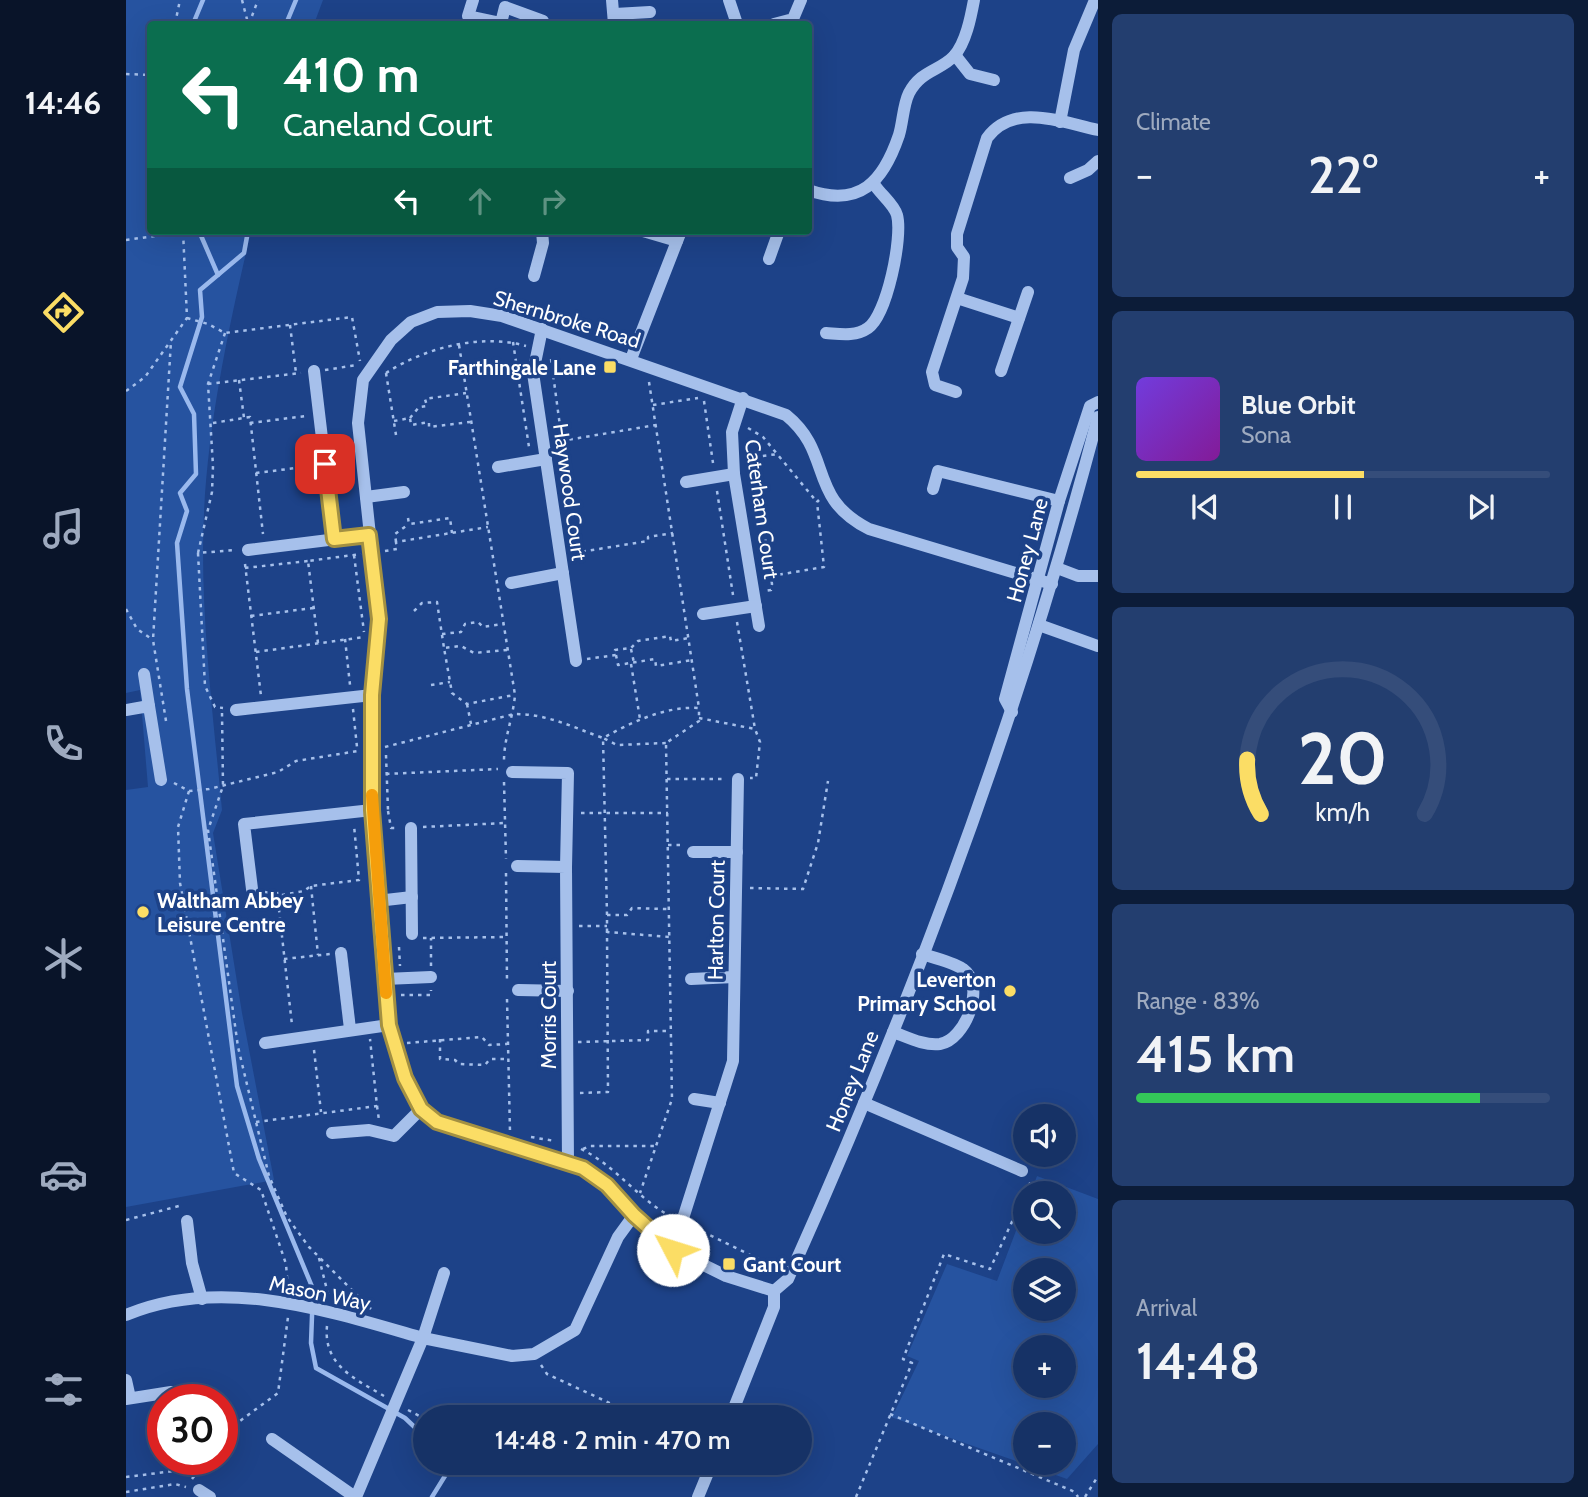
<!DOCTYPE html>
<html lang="en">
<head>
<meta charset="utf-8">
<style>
  body { margin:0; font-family:Cabin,sans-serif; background:#233e6f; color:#f1f3f6; height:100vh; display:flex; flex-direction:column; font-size:26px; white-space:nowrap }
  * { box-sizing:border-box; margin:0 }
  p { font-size:23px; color:#9eaabf }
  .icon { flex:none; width:38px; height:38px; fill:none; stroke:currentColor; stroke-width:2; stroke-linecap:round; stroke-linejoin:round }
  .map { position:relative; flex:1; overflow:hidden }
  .sheet { display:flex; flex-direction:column; gap:14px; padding:14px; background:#0c1c38; width:490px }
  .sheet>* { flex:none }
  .hud { position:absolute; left:21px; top:21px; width:665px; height:214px; border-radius:7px; box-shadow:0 7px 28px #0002,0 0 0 2px #354d7a; background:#0b6e4f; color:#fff; overflow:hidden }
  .fabs { position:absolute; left:887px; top:1104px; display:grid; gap:14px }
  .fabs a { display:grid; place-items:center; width:63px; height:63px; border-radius:50%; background:#163266; box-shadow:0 7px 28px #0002,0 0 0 2px #354d7a; font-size:35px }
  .speed { position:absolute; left:21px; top:1384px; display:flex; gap:14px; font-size:35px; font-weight:700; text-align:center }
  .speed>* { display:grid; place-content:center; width:91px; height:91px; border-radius:50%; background:#163266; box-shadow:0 7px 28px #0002,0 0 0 2px #354d7a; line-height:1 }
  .speed .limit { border:10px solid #d22; background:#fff; color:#111 }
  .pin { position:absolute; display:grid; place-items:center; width:60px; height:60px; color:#fff; margin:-30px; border-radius:14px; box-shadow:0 4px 10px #0006 }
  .me { position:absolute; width:77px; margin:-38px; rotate:310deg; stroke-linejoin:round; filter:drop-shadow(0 0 5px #0008) }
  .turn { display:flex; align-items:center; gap:24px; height:147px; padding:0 21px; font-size:32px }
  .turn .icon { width:91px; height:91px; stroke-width:2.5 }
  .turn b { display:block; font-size:49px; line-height:60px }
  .lanes { display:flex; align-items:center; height:66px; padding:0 21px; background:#0003; justify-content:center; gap:35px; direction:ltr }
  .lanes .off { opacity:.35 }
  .big { font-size:52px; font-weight:600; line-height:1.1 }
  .sheet .widget { flex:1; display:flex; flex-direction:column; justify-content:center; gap:10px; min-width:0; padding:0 24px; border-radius:10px; background:#233e6f }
  .sheet .dial { align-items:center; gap:0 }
  .dial svg { height:182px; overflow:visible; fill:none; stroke:#354d7a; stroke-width:7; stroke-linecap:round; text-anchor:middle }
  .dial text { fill:#f1f3f6; stroke:none }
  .song { display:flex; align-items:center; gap:21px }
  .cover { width:84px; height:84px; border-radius:10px; background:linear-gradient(135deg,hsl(260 70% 55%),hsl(290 70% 35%)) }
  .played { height:7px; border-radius:4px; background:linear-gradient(90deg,#fbdd65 55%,#354d7a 55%) }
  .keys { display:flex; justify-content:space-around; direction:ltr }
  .heat { display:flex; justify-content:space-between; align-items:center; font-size:38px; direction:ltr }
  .charge { height:10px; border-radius:5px; background:linear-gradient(90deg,#34c759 83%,#354d7a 0) }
  .trip { position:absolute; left:287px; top:1405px; width:399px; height:70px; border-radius:35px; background:#163266; box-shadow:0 7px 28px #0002,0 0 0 2px #354d7a; font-weight:600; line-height:70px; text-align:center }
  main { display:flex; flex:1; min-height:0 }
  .menu { display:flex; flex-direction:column; width:126px; justify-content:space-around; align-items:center; background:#091429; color:#9eaabf }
  .menu .icon { width:49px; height:49px }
  .menu .selected { color:#fbdd65 }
  .menu b { font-size:32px; color:#f1f3f6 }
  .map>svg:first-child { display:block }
</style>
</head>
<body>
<main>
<nav class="menu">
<b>14:46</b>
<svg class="icon selected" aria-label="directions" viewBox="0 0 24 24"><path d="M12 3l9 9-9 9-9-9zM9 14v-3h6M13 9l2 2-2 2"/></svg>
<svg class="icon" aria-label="music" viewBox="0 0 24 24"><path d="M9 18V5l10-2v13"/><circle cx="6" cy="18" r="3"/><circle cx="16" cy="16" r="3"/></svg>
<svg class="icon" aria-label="phone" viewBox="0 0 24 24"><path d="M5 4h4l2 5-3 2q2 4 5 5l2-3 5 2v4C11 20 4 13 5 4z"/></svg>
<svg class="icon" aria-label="climate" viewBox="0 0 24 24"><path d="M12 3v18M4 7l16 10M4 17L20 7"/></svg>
<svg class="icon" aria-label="car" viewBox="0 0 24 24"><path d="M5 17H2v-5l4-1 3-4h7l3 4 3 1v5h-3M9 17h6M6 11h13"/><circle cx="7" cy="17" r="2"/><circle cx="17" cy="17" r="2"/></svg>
<svg class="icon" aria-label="filters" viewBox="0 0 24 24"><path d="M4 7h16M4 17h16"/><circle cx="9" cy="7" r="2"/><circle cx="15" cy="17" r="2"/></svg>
</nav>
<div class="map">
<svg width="972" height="1497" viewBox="0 0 972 1497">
  <rect width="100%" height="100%" fill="#1d4288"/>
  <g fill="#2653a0" fill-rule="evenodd">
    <path d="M0,0H197L188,24H24V231H125C101,335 77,443 77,551C77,637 88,724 96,810L87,833L116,1013L148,1180L0,1207V790L22,787L14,690L0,693Z"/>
    <path d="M911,1176L972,1199V1444L941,1479L762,1416L769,1411L793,1361L781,1356L821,1264L871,1281L899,1207L900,1232H938V1194L905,1193ZM938,1270V1309H900V1270ZM900,1348H938V1386H900ZM900,1424H938V1463H900Z"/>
  </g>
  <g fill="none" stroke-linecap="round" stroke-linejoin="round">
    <g stroke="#9ab9ed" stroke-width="4.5">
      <path d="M67,24L77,0"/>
      <path d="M160,24L170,0"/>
      <path d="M73,231L92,275"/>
      <path d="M122,231L118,253L74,290L76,317L54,387L68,414L70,474L54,493L61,511L51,543L61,689L111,1086L133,1159L187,1289L185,1343L190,1368L279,1418L299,1437"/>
      <path d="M306,1497L327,1463"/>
    </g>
    <g stroke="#a6c0eb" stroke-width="2.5" stroke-dasharray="3.5 5" stroke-linecap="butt">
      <path d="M116,0L122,23"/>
      <path d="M49,24L54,0"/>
      <path d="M123,24L132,0"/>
      <path d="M0,74L24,75"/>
      <path d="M0,240L65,231"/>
      <path d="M61,318L82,324L99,333L226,317L234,361"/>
      <path d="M164,325L170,373"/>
      <path d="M99,333L82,384L87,466L86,492L72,553L110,550"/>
      <path d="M387,342L403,447"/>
      <path d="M333,345L389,695C387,718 378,738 378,761"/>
      <path d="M425,359L436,441"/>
      <path d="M199,370L231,365"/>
      <path d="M260,373C299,348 354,333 400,346"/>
      <path d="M260,373L270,435"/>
      <path d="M113,380L118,418"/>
      <path d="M523,382L573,708"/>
      <path d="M82,384L175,373"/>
      <path d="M0,391L19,377L61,318L57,231"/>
      <path d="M578,401L587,463"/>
      <path d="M527,405L572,398"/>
      <path d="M284,418L293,407L301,406L299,399L340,393"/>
      <path d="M268,421L284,418L285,425L303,422V427L344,422"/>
      <path d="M87,423L124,417L137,534"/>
      <path d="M124,423L180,416"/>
      <path d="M622,428L637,437L691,502"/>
      <path d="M435,441L530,425"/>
      <path d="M620,458L652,454"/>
      <path d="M130,473L186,466"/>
      <path d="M591,491L607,595"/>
      <path d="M625,498L633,497L646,584L645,590L638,591"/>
      <path d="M282,518L283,524L324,518L326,533"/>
      <path d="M270,542L269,534L283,524"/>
      <path d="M259,551L271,549L270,542L362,527"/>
      <path d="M72,553L79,686L89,707L97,708"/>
      <path d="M448,553L522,541V537L547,533"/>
      <path d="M228,555L238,632"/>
      <path d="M119,564L135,696"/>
      <path d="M119,568L182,561"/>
      <path d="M645,576L698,567L691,502L693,500"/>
      <path d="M0,609L11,629L27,640"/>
      <path d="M288,611L296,603L311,602L318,648"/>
      <path d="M125,616L187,608"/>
      <path d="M611,622L629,729"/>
      <path d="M316,634L335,632L339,624L352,622L357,627L377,624"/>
      <path d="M219,639L224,685"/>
      <path d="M192,643L182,561L235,554"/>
      <path d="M505,649L508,663"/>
      <path d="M381,650L348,653L335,646L318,648L326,693L341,704L388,695"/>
      <path d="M130,652L238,637"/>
      <path d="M490,655L492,665L529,659L530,666L566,660"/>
      <path d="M461,659L490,655L489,650L505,648L512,641L544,636L545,641L563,638"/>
      <path d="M505,664L514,719"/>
      <path d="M305,685L324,682"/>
      <path d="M341,704L345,724"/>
      <path d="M227,709L231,747"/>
      <path d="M96,713L97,786L82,830L112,1047L143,1176L161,1217L183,1247L245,1309"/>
      <path d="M573,718L629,729L634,742L630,778H624"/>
      <path d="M40,721L27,640L45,341"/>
      <path d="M259,747L388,714C422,714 446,727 477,738C506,722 539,706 573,708V721L540,743L546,1099L514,1193"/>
      <path d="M260,755L262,810"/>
      <path d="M260,774L372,769"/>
      <path d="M541,779H600"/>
      <path d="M378,782L380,859"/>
      <path d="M48,783L63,791L83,789L152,772L170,761L232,751"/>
      <path d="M63,791L52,827L54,883L108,1173L135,1190L160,1264L162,1290"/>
      <path d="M262,811L265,828H273"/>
      <path d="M455,813H542"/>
      <path d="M297,827L378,823"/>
      <path d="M542,845H556"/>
      <path d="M380,873L381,982"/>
      <path d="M185,886L192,955"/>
      <path d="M624,888L677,889L692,843L702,781"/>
      <path d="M139,892L156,895L178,891L185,886L233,880L228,825"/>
      <path d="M151,892L166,1025"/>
      <path d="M481,915L477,738L491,745L540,743"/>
      <path d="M453,926H481"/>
      <path d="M481,932V915H501L506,908L541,909"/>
      <path d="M297,938L380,937"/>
      <path d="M273,947L274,966"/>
      <path d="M158,959L204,954"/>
      <path d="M305,966V938"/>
      <path d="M275,995H305V990"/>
      <path d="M381,999L384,1132"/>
      <path d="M314,1039V1059L329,1060L333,1064L359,1065L364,1059H382"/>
      <path d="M452,1042L522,1040V1031H545"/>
      <path d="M281,1043L356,1037L363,1045L381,1044"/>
      <path d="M188,1050L195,1112"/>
      <path d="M454,1093L482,1092L481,932L544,937"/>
      <path d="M251,1106L253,1120"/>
      <path d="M130,1122L251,1106L244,1039"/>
      <path d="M405,1137L429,1141"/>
      <path d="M455,1149C490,1166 511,1198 544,1216"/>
      <path d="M457,1149L464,1146H530"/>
      <path d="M0,1220L53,1206L55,1209"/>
      <path d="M569,1228L641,1263L636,1273"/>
      <path d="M193,1258L203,1298"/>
      <path d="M201,1326C197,1365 229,1379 258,1396"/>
      <path d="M415,1365L421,1374L516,1418"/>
      <path d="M282,1410L299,1419"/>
      <path d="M764,1414L949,1492L952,1497"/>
      <path d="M96,1438L103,1429L152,1393L162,1317"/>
      <path d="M0,1477L72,1468"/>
      <path d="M66,1479L80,1460"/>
      <path d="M0,1492L49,1484L60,1487"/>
      <path d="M730,1497L786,1363L777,1359L818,1254L864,1269L905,1181"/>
      <path d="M959,1497L972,1476"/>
    </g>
    <g stroke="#a6c0eb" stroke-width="12">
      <path d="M347,0L342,16L375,23L379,7L417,21"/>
      <path d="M486,0L488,24"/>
      <path d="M603,0L611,24"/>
      <path d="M489,14L524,12"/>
      <path d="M648,24L667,19L675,0"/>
      <path d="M829,55L844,74L868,80"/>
      <path d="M934,122L948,50L969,0"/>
      <path d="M944,178L962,170L972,161"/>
      <path d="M682,190C734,208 757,182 773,135C777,122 777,105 783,93C795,70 814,71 828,56C840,43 845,16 848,0"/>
      <path d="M365,231H385"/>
      <path d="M517,231L551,241"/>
      <path d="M643,259L653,231"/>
      <path d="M408,276L417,243L416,231"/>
      <path d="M831,298L893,318"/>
      <path d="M416,329L407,373L450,661"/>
      <path d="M700,333C714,334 729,337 742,328C761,315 777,237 771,215C768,204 754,194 748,184"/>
      <path d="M505,359L555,231"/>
      <path d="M188,371L208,539"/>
      <path d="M875,371L902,292"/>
      <path d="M830,392L809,385L806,372L837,278L838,257L831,247V234L861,138C888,102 935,122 972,130"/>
      <path d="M617,398L606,432L608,474L633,626"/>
      <path d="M372,467L420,459"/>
      <path d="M560,482L608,474"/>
      <path d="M807,489L812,471L933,501"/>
      <path d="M240,497L278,492"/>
      <path d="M122,550L243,535"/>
      <path d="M931,568L952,576H972"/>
      <path d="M385,583L437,573"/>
      <path d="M577,614L630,606"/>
      <path d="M913,625L972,646"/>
      <path d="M18,674L23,706"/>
      <path d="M0,710L23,706L35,780"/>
      <path d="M110,710L246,695"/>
      <path d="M886,712L879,699L933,501L964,406L972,402"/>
      <path d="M386,772L442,773L440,867"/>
      <path d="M285,828L286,934"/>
      <path d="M567,852H611"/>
      <path d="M391,866L440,867L442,1163"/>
      <path d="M126,889L118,824L246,810"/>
      <path d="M251,901L286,897"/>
      <path d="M215,953L224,1029"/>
      <path d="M259,979L305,977"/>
      <path d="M565,979L608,977"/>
      <path d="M392,990L442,991"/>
      <path d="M767,1032C781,1037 798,1046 814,1044C839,1040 861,986 837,969C826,962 809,958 796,954"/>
      <path d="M139,1043L263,1025"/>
      <path d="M568,1099L594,1103"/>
      <path d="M738,1103L896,1171"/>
      <path d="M206,1133L243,1130L268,1136L295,1109"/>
      <path d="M61,1221L66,1263L76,1299"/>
      <path d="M547,1250L607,1061L612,779"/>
      <path d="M648,1291L600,1276L547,1250L508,1215L481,1185L457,1169L311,1122L295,1109L279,1078L263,1025L251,901L245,767L246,695L253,619L232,423L237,380L265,340L285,322L311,312L344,311L376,316L660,415C708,454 680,497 743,529L926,584"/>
      <path d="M0,1315C95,1275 203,1311 297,1338L318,1273"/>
      <path d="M0,1380L4,1398"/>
      <path d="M0,1399L45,1392"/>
      <path d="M604,1418L648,1307V1291L662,1279C787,1001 895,712 972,417"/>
      <path d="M146,1439L229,1497"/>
      <path d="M73,1490L84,1497"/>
      <path d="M230,1497L297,1338L386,1356L408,1354L449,1330L492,1237L508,1215"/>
      <path d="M572,1497L586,1463"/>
    </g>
  </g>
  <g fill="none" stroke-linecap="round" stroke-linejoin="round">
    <defs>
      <path id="route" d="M199,464L208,539L243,535L253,619L246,695V810L263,1025L279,1078L295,1109L311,1122L457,1168L481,1185L508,1215L547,1250"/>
    </defs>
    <use href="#route" stroke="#a39042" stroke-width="18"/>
    <use href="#route" stroke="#fbdd65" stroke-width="12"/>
    <path stroke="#f59e0b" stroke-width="12" d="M246,795L260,993"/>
  </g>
  <g fill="#fbdd65" stroke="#1d4288" stroke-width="2.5">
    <rect x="477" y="360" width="14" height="14" rx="3.5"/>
    <circle cx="17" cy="912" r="7"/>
    <circle cx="884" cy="991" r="7"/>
    <rect x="596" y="1257" width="14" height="14" rx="3.5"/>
  </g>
  <g text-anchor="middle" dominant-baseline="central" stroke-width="7" stroke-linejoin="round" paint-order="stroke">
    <g font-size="21" fill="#fff" stroke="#1d4288">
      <text transform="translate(441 319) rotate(17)">Shernbroke Road</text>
      <text transform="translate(444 492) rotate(82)">Haywood Court</text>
      <text transform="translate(636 509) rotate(82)">Caterham Court</text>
      <text transform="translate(901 550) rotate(-75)">Honey Lane</text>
      <text transform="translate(590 920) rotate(-89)">Harlton Court</text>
      <text transform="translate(422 1015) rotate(-90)">Morris Court</text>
      <text transform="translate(726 1081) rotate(-68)">Honey Lane</text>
      <text transform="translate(194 1293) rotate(12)">Mason Way</text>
    </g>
    <g font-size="21" font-weight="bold" fill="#fff" stroke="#1d4288" text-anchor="end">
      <text x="470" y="367">Farthingale Lane</text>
      <text x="31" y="900" text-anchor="start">Waltham Abbey<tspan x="31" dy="24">Leisure Centre</tspan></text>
      <text x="870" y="979">Leverton<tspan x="870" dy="24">Primary School</tspan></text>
      <text x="617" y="1264" text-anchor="start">Gant Court</text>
    </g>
  </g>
</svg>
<div class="fabs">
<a><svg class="icon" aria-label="sound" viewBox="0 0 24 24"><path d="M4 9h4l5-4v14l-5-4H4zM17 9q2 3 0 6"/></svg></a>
<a><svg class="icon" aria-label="search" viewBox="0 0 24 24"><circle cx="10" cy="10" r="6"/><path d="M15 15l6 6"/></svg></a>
<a><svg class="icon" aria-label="layers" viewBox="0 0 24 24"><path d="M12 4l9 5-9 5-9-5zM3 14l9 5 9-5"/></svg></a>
<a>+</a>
<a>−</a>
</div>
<div class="speed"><div class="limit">30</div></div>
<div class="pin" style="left:199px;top:464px;background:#d93025"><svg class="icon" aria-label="arrive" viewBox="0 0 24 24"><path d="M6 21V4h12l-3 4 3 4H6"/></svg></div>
<svg class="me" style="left:547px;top:1250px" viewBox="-20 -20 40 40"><circle r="19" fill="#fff"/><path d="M0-13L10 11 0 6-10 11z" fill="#fbdd65"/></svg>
<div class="trip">14:48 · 2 min · 470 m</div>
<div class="hud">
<div class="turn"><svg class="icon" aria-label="left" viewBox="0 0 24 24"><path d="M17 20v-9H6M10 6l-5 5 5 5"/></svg><div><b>410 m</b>Caneland Court</div></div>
<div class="lanes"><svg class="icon" aria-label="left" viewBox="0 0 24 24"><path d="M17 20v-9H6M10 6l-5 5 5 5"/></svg><svg class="icon off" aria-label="ahead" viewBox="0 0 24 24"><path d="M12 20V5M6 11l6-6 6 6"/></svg><svg class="icon off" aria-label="right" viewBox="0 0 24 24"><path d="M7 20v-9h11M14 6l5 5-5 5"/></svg></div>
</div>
</div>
<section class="sheet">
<div class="widget"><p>Climate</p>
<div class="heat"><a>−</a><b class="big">22°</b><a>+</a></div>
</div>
<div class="widget">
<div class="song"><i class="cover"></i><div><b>Blue Orbit</b><p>Sona</p></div></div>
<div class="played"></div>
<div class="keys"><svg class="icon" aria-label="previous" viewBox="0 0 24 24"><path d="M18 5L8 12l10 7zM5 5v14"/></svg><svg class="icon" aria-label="pause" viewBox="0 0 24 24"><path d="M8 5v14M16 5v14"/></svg><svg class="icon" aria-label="next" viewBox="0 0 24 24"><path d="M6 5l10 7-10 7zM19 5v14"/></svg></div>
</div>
<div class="widget dial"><svg viewBox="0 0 100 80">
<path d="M14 69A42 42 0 1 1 86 69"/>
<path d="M14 69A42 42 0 0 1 8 45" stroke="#fbdd65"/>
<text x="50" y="56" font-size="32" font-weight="700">20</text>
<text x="50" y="72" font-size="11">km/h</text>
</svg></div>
<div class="widget"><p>Range · 83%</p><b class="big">415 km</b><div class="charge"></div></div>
<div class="widget"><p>Arrival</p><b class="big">14:48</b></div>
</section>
</main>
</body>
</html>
